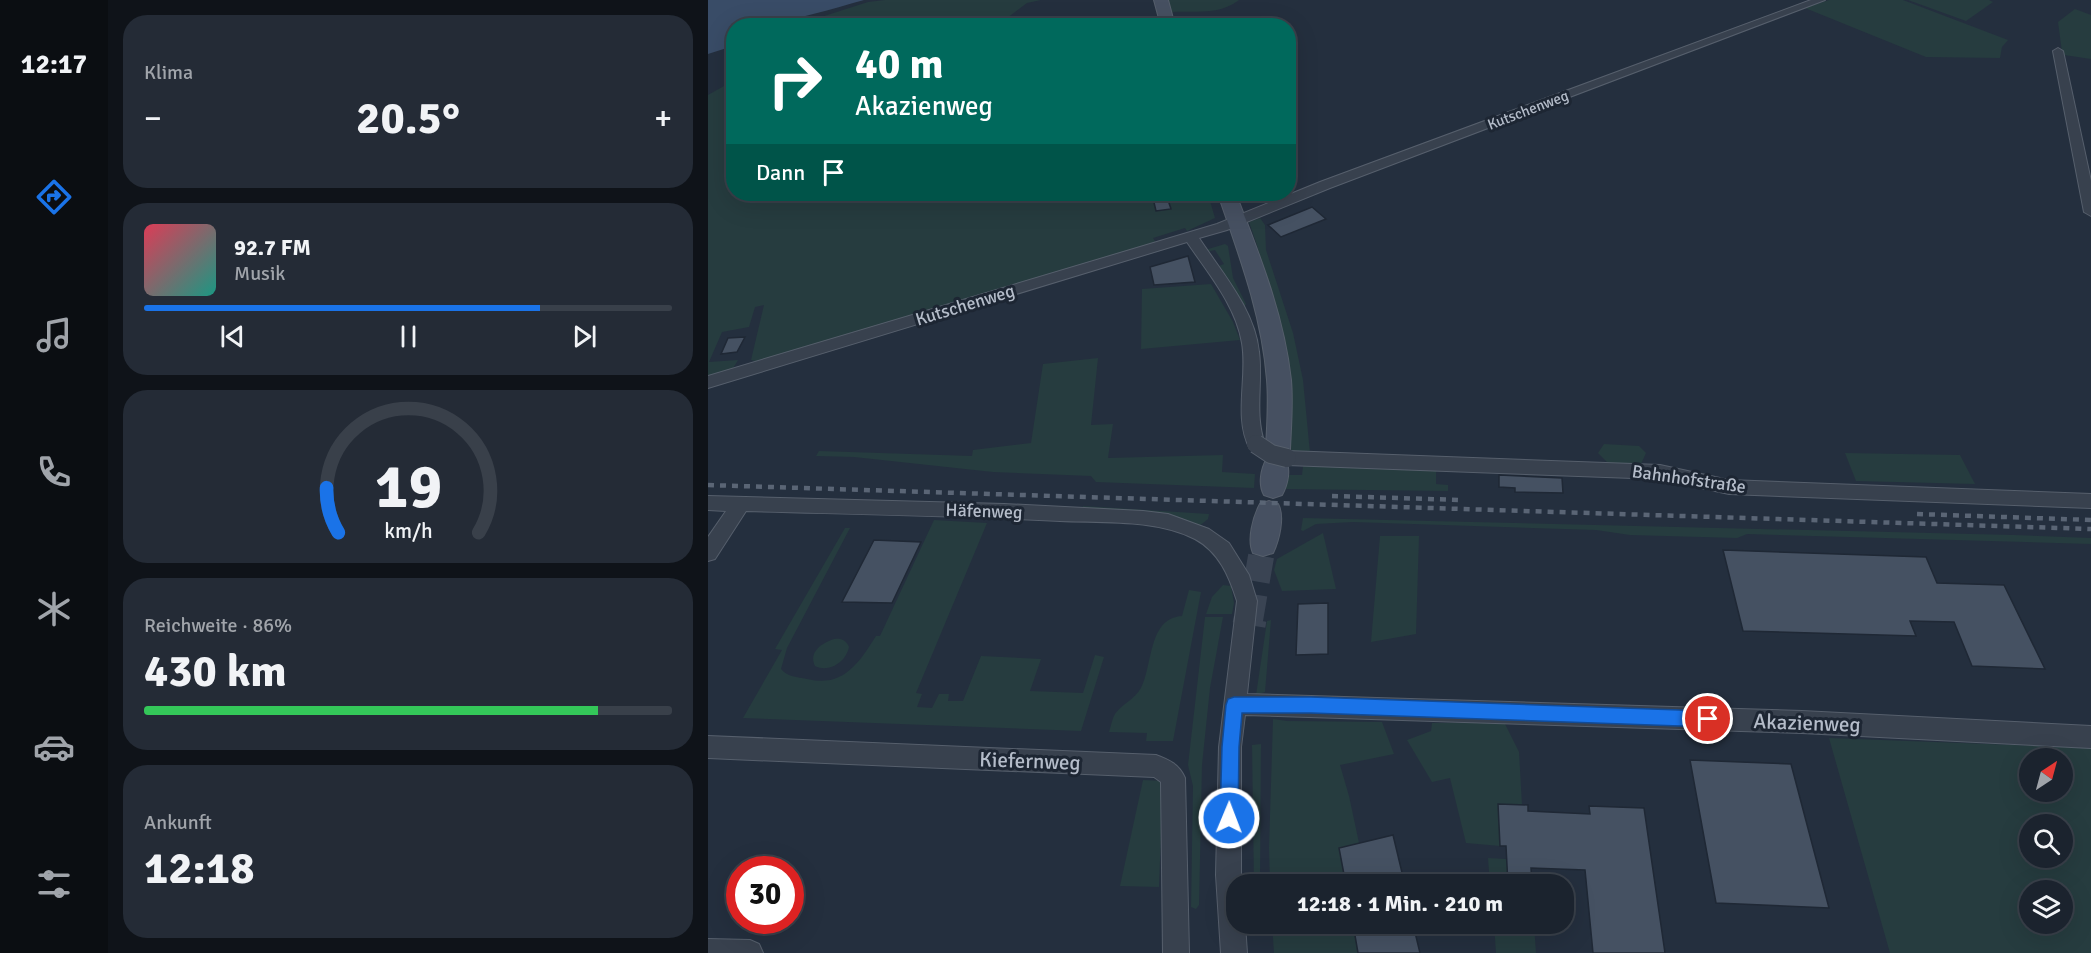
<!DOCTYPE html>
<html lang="de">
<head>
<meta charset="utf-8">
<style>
  body { margin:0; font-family:Signika,sans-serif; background:#242b36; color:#f1f3f6; height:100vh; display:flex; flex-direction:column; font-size:22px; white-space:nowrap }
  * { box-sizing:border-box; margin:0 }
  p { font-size:20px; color:#a0a4aa }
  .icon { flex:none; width:33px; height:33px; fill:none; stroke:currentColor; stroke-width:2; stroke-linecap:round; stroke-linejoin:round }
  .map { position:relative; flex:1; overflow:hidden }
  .panel { display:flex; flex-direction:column; gap:15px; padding:15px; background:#0f1319; width:600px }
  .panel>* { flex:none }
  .banner { position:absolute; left:18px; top:18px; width:570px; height:183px; border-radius:24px; box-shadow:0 6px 24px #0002,0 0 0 2px #39404a; background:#00695c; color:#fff; overflow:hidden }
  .needle { width:39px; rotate:36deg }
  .tools { position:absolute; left:1311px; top:748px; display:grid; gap:12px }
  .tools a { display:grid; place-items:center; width:54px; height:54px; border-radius:50%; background:#1b232e; box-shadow:0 6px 24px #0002,0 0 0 2px #39404a; font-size:30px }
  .speed { position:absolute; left:18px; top:856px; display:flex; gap:12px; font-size:30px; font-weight:700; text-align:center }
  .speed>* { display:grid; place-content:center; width:78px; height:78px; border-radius:50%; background:#1b232e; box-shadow:0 6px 24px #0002,0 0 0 2px #39404a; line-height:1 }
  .speed .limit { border:9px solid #d22; background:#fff; color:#111 }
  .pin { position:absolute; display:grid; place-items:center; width:51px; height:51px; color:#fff; margin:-26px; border:3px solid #fff; border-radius:50%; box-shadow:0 2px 6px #0007 }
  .me { position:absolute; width:66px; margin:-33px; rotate:1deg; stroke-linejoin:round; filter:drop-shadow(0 0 4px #0008) }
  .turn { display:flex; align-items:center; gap:21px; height:126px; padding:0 30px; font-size:27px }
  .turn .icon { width:78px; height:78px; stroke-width:2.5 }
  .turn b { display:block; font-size:42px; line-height:51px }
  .then { display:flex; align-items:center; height:57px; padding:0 30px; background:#0003; gap:12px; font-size:22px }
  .big { font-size:45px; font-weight:700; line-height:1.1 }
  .panel .card { flex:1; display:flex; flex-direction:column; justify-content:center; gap:9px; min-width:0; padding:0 21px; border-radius:24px; background:#242b36 }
  .panel .dial { align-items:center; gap:0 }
  .dial svg { height:156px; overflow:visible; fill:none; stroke:#39404a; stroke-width:7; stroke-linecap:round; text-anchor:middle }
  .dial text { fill:#f1f3f6; stroke:none }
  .song { display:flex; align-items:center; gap:18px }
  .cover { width:72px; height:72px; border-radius:9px; background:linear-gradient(135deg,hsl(350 70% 55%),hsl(170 70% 35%)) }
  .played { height:6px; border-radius:3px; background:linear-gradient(90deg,#1a73e8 75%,#39404a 75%) }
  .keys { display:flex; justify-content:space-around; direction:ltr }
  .heat { display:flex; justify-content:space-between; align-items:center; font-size:33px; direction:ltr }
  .charge { height:9px; border-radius:4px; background:linear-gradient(90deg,#34c759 86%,#39404a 0) }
  .trip { position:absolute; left:518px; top:874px; width:348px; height:60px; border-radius:24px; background:#1b232e; box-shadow:0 6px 24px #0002,0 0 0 2px #39404a; font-weight:700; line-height:60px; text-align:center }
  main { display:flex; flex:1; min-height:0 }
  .menu { display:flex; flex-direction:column; width:108px; justify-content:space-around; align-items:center; background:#0b0e12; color:#a0a4aa }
  .menu .icon { width:42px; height:42px }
  .menu .active { color:#1a73e8 }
  .menu b { font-size:27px; color:#f1f3f6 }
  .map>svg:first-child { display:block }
</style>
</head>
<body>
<main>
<nav class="menu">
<b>12:17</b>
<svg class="icon active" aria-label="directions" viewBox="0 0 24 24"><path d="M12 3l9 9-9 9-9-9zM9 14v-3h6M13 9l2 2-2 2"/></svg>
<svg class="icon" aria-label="music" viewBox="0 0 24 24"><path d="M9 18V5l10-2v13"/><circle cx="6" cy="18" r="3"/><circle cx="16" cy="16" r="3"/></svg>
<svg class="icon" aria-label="phone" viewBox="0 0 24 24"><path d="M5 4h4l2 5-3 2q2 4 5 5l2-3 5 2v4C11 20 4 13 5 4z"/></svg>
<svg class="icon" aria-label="climate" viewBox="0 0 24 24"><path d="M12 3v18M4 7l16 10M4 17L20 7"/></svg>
<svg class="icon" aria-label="car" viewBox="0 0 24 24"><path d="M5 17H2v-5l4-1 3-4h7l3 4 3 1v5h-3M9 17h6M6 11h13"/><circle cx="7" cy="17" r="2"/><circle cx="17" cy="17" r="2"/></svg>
<svg class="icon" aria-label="filters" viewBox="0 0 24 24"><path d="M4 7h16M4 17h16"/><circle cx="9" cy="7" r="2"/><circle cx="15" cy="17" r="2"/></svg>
</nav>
<section class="panel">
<div class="card"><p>Klima</p>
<div class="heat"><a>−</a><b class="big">20.5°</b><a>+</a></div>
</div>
<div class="card">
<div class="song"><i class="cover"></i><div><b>92.7 FM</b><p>Musik</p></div></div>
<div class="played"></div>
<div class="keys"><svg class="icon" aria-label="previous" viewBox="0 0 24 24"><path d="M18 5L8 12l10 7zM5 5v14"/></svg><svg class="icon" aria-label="pause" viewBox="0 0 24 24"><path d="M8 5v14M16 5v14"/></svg><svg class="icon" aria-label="next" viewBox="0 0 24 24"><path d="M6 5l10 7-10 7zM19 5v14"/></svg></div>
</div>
<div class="card dial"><svg viewBox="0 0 100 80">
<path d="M14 69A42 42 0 1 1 86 69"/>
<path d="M14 69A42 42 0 0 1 8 46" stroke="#1a73e8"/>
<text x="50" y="56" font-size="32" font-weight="700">19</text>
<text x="50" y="72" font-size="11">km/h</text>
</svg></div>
<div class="card"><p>Reichweite · 86%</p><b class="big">430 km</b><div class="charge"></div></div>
<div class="card"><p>Ankunft</p><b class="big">12:18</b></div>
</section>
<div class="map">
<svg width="1383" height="953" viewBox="0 0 1383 953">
  <rect width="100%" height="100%" fill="#242f3e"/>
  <g fill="#263c3f" fill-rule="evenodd">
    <path d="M177,0H333L319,3L290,25L107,26L91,18L107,19L160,2Z"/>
    <path d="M459,0H531C512,15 488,11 465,12L463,14L468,26L465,25Z"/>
    <path d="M1121,0H1195L1300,40L1294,47L1292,58L1218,57L1097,8Z"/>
    <path d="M1200,0H1281L1285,2L1258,21Z"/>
    <path d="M1367,9L1383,15V59L1356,55L1354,52L1350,22Z"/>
    <path d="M25,81L26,194H500L507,218L479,231L477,228L445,238L448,243L51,362L43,360L56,305L47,307L41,327L14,332L1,362L30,360L24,370L0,377V95Z"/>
    <path d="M552,218L557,225L558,250L585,333L595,380L602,453L580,452L573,337L549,245L541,222Z"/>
    <path d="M517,244L520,246L525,278L538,304L536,307L508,267L516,264L507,250L498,252L497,250Z"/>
    <path d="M503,284L525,322L532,340L433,349L434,289Z"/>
    <path d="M390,358L383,425L405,424L400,458L515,455L514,472L547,474L546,488L388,482L383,476L285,472L146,457L108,456L111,451L264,456L265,450L323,443L335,364Z"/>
    <path d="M896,444L931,446L938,453L933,464L900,463L890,453Z"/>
    <path d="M1137,453L1252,455L1267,484L1148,481Z"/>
    <path d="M595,466L728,468V484L740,485V491L577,489L578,475H594Z"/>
    <path d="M375,506L501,514L500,519L490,527L374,510Z"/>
    <path d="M595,518L1305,535L1383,538V544L1039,534L1029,538L922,535L888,530L645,522L608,524L595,531L593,530Z"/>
    <path d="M226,520L279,523L208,693L214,694L209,707L224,708L231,694H241L240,701H255L273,656L333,659L322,691L375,693L387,655L396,657L373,731L35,718L74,650L67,649L137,528H142L79,648L73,669C80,677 89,677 99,679C135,688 151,663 168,636H172Z"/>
    <path d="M615,533L628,589L574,591L566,570L569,559Z"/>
    <path d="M672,536H711L708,634L663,642Z"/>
    <path d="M515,585L523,586L526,603L524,614H498L504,597Z"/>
    <path d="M481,590L493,592L465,741H438L439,733L401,732C403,726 404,719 407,714C414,704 427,699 433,688C445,665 440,618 474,616Z"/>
    <path d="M497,617H515L502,688L494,765L491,905L488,909L483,907L485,786L480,765Z"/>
    <path d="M563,620L557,692L548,695L559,621Z"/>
    <path d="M126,639C133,638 138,640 141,647C138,662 121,673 107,666C100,652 114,643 126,639Z"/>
    <path d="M565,719L579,721L674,722L686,754L632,765L641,796L651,843L631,848L638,885H562L561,848Z"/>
    <path d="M796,722L811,752L814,805L790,804L792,846L758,843L742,778L724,782L699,740L723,731L724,723Z"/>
    <path d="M1121,738L1383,748V953H1182ZM1322,759H1354V792H1322ZM1322,825H1354V858H1322ZM1322,891H1354V924H1322Z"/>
    <path d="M553,744L552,883L546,885L544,745Z"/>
    <path d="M435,780L455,781L451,887L412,886Z"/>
    <path d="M780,858L799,859L800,885H782Z"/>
    <path d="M564,924H645L650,953H566Z"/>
    <path d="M786,924H826L828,953H788Z"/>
  </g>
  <path fill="#394c67" d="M0,0H156C113,12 70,26 26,26L25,46L0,54Z"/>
  <g fill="#455162" stroke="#1f2835" stroke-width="1.5">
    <path d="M444,194H458L463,209L448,211Z"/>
    <path d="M604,207L618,219L573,237L560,225Z"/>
    <path d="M480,256L487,282L446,285L442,267Z"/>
    <path d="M37,337L29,352L13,354L20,338Z"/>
    <path d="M791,475L854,478L855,493L807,492V488L791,487Z"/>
    <path d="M166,540L213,542L184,603L134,602Z"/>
    <path d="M1015,550L1218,557L1229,583L1296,585L1337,669L1264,666L1246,622L1202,621L1208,636L1035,631Z"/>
    <path d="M620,603V654L588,655L590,604Z"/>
    <path d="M982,760L1083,764L1121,908L1008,903Z"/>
    <path d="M790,804L820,805V811L882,814L881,806L936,808L957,953H885L877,870L823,868L824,885H800L798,846H792Z"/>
    <path d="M685,835L697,885H638L631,848Z"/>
    <path d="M645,924H705L712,953H650Z"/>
  </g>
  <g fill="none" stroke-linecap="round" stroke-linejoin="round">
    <path stroke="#3a4453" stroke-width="26" stroke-dasharray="26 13" stroke-linecap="butt" d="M542,620L555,545"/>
    <path stroke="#3a4453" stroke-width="33" stroke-dasharray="33 16" stroke-linecap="butt" d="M541,625L542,619"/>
    <defs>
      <g id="street">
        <path d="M1103,0H1117L622,188L519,230L491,238C514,273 547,310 551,352C555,382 546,415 557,444L554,449L548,450L542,449C525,418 540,377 534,343C528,306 500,273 479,242L0,388V376L509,224L612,182Z"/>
        <path d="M1350,48L1355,51L1383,181V216L1376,212L1345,51Z"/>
        <path d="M579,451L952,465L1021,480L1383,494V508L1021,494L952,479L579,465L573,463L570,458L573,453Z"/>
        <path d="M0,496L296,504L435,511L460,514L501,529L521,543L541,575L549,601L539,694L1094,711L1383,726V748L1094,733L537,715L533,747V885H528V924H537L539,953H513L508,875L511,747L529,601C521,576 511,552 487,539C447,519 395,523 352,521C248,516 143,514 38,511L7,559L0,561V537L18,511L0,510Z"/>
        <path d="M0,736L448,755C461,760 471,764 477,778L481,953H455L453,782L446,777L0,758Z"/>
        <path d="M0,939L42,940L51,944L55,953H0Z"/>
      </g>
      <g id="secondary">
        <path d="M446,0H460L467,26H453Z"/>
        <path d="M510,194H528C551,254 576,315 583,380C585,403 583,426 582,449L579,456L573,457L577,458C583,469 580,484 574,495L565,498L556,495C550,484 553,469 559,458L564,457L558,449C559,426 561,403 559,380C554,315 531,255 510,194Z"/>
        <path d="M561,501L570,504C577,517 571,540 565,553L555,556L545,553C539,540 545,517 552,504Z"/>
      </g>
    </defs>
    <use href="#street" stroke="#565f6c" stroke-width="2"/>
    <use href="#secondary" stroke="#565f6c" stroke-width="2"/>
    <use href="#street" fill="#38414e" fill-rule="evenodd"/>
    <use href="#secondary" fill="#465061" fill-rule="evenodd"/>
    <g stroke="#5a6575" stroke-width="4.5" stroke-dasharray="6 6" stroke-linecap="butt">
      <path d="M0,485L1383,529"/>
      <path d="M624,496L753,500"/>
      <path d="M1209,514L1383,520"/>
    </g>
    <defs>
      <path id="street-bridge" d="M548,444L563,454L579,458"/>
    </defs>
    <use href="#street-bridge" stroke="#565f6c" stroke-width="20" stroke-linecap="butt"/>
    <use href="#street-bridge" stroke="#38414e" stroke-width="18"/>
  </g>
  <path fill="#1a73e8" stroke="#114b97" stroke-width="1.5" d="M526,697H603L1000,711L1006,713L1009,719L1006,724L1000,727L603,713H534L531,747L530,818L528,825L521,827L515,825L512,818L514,747L518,705L520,699Z"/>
  <g text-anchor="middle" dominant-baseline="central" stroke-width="6" stroke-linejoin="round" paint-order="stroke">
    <g font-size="15" fill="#b4bcc9" stroke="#1d2633">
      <text transform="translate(820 110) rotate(-21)">Kutschenweg</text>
    </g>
    <g font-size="18" fill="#b4bcc9" stroke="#1d2633">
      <text transform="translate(257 305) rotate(-17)">Kutschenweg</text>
      <text transform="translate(981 479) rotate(8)">Bahnhofstraße</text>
      <text transform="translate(276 511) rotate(2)">Häfenweg</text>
    </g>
    <g font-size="21" fill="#b4bcc9" stroke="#1d2633">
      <text transform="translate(1099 723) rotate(2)">Akazienweg</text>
      <text transform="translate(322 761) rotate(2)">Kiefernweg</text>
    </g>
  </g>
</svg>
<div class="tools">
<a><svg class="needle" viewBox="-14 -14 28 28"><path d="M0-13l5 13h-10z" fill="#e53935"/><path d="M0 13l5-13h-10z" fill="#a0a4aa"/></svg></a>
<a><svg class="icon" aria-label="search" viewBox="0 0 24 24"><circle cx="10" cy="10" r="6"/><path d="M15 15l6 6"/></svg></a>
<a><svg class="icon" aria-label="layers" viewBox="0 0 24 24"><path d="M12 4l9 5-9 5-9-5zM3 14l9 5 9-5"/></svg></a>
</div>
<div class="speed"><div class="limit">30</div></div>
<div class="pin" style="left:1000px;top:719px;background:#d93025"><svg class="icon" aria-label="arrive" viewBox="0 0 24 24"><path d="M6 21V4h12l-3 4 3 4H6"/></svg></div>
<svg class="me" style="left:521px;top:818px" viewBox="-20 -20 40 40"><circle r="17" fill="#1a73e8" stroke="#fff" stroke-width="3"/><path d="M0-11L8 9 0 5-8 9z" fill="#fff"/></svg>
<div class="trip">12:18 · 1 Min. · 210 m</div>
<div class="banner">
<div class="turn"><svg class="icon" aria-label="right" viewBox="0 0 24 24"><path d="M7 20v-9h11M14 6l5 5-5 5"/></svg><div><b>40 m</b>Akazienweg</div></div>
<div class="then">Dann<svg class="icon" aria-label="arrive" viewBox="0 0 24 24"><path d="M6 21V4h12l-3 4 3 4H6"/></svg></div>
</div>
</div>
</main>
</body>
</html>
